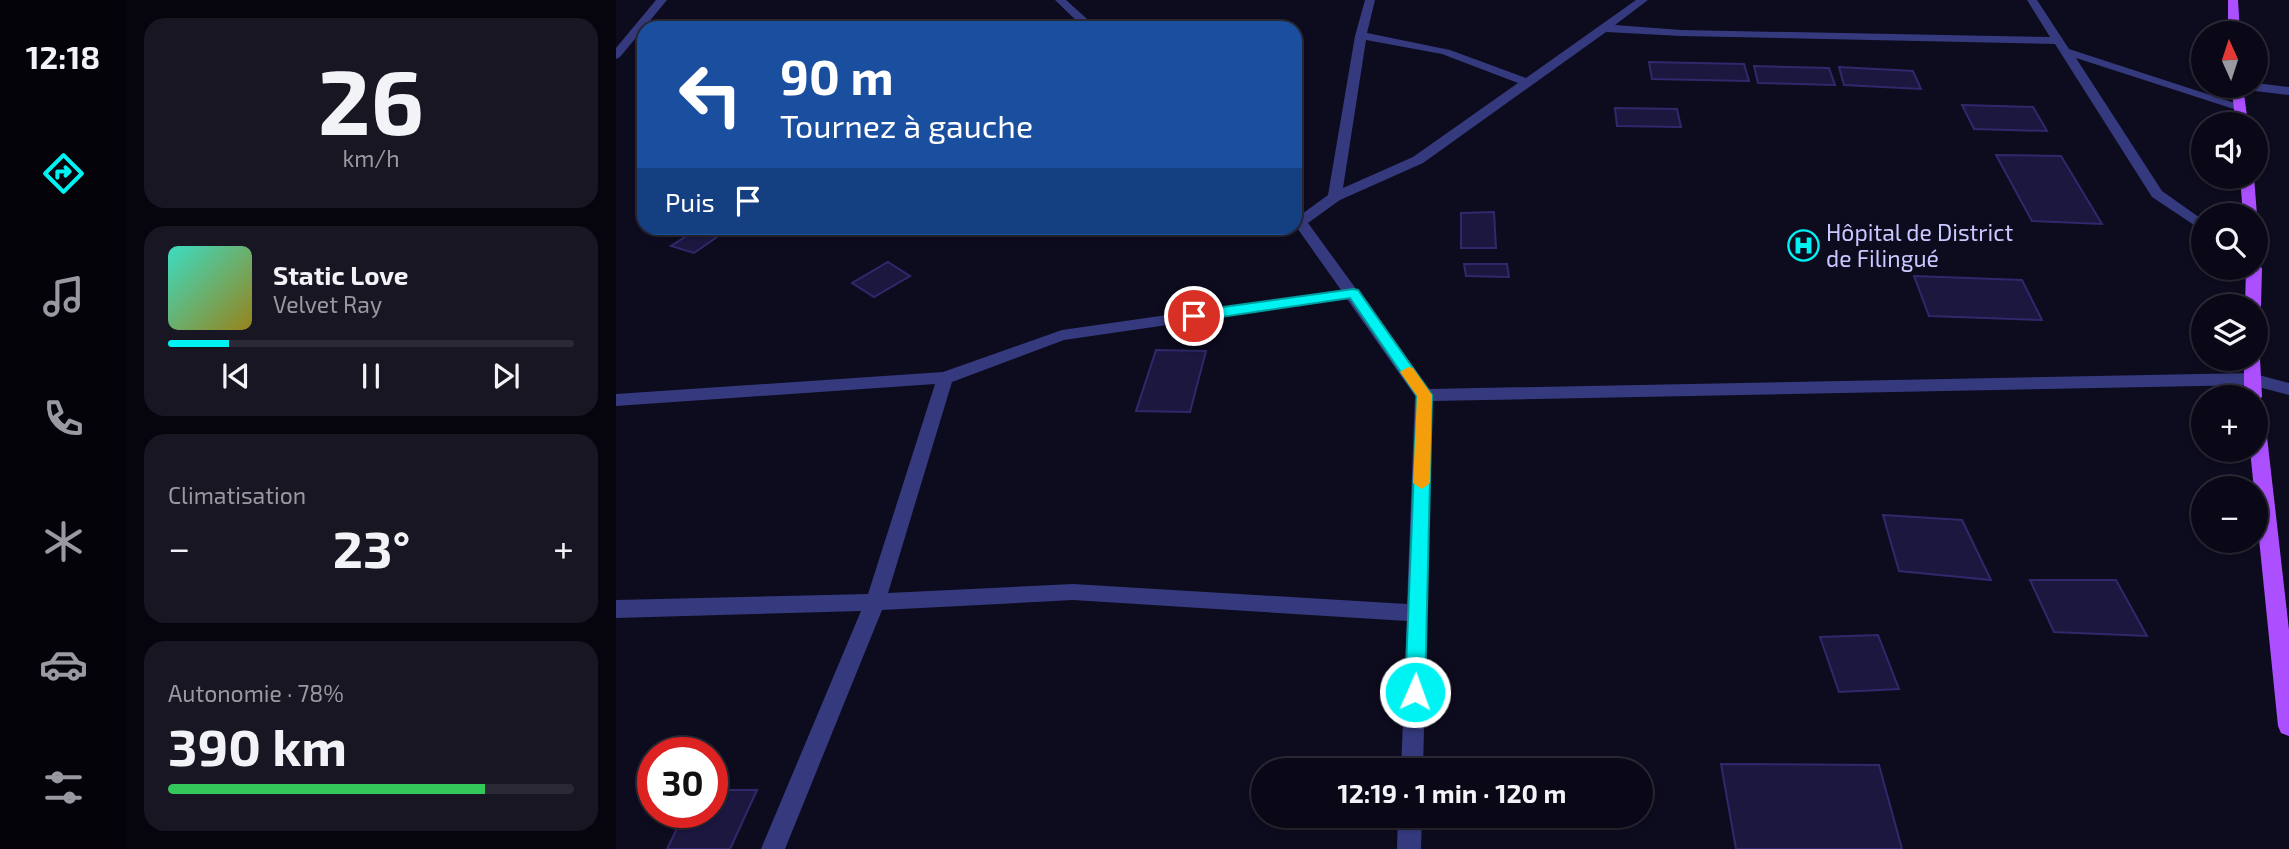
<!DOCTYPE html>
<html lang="fr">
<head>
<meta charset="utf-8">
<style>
  body { margin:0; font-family:"Exo 2",sans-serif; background:#181623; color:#f1f3f6; height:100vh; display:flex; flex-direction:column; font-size:26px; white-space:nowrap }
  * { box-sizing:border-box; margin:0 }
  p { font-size:23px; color:#999aa1 }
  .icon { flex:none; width:38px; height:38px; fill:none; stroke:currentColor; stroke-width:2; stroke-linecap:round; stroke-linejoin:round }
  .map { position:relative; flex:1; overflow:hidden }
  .side { display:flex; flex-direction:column; gap:18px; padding:18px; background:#06040c; width:490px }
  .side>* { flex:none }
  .hud { position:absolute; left:21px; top:21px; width:665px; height:214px; border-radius:21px; box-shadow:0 2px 5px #0004,0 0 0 2px #2a2935; background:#1a4fa0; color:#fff; overflow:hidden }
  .needle { width:46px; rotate:357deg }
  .fabs { position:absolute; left:1575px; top:21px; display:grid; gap:14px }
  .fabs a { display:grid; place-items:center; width:77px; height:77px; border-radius:50%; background:#0a0816; box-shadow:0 2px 5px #0004,0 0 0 2px #2a2935; font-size:35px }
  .speed { position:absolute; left:21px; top:737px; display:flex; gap:14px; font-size:35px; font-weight:700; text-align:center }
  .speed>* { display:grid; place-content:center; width:91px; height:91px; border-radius:50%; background:#0a0816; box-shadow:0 2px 5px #0004,0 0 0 2px #2a2935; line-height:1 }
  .speed .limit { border:10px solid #d22; background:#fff; color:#111 }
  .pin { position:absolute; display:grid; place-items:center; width:60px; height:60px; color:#fff; margin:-30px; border:4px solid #fff; border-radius:50%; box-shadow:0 2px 7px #0007 }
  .me { position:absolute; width:77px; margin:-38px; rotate:2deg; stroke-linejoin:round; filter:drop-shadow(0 0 5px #0008) }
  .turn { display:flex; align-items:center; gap:24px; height:147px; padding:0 28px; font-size:32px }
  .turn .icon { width:91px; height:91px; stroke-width:2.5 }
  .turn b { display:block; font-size:49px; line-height:60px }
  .then { display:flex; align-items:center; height:66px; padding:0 28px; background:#0003; gap:14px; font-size:26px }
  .big { font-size:52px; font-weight:700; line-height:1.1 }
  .side .widget { flex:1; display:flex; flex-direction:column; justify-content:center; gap:10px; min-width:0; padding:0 24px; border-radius:21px; background:#181623 }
  .side .dial { align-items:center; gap:0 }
  .dial b { font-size:91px; line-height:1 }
  .song { display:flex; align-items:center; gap:21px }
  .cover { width:84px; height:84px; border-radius:10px; background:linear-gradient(135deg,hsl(170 70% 55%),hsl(50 70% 35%)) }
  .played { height:7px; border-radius:4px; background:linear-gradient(90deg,#00f3f3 15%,#2a2935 15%) }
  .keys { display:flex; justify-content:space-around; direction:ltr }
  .heat { display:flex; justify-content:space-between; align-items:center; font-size:38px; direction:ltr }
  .charge { height:10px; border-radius:5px; background:linear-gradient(90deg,#34c759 78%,#2a2935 0) }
  .trip { position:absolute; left:635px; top:758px; width:402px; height:70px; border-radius:35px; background:#0a0816; box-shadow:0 2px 5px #0004,0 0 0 2px #2a2935; font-weight:700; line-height:70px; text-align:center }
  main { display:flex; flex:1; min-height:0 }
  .dock { display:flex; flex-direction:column; width:126px; justify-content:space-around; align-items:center; background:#040309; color:#999aa1 }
  .dock .icon { width:49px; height:49px }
  .dock .current { color:#00f3f3 }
  .dock b { font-size:32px; color:#f1f3f6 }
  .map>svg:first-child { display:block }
</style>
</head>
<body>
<main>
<nav class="dock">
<b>12:18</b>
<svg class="icon current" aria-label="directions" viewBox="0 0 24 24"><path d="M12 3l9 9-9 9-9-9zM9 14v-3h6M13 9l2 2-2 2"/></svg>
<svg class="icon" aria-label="music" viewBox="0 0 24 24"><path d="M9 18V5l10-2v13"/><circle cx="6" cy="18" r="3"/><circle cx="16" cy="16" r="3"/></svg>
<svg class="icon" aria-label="phone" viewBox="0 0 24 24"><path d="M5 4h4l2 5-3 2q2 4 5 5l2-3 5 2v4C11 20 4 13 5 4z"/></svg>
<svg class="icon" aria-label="climate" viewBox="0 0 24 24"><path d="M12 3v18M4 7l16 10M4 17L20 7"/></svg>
<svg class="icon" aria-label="car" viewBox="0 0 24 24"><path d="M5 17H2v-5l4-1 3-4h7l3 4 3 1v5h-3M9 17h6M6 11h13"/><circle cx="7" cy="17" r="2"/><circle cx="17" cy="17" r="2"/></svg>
<svg class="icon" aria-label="filters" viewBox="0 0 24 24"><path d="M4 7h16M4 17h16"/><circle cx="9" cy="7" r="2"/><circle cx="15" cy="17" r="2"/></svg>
</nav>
<section class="side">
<div class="widget dial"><b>26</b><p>km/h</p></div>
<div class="widget">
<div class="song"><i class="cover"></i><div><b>Static Love</b><p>Velvet Ray</p></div></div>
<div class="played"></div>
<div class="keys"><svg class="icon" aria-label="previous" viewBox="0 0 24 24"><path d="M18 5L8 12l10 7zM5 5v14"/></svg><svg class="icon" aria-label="pause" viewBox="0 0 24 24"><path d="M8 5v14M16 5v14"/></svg><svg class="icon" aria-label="next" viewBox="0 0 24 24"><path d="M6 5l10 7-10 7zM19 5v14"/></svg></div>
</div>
<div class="widget"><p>Climatisation</p>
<div class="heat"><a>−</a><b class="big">23°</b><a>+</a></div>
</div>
<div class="widget"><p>Autonomie · 78%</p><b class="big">390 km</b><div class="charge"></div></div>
</section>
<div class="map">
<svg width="1673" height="849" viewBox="0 0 1673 849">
  <rect width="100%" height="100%" fill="#0d0b1e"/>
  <g fill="#1b173f" stroke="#2f296b" stroke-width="2">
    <path d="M1033,62L1128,64L1133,81L1036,79Z"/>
    <path d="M1138,66L1213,68L1219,85L1142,83Z"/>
    <path d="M1223,67L1297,71L1305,89L1228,85Z"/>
    <path d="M1346,105L1417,107L1431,131L1358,129Z"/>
    <path d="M999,108L1061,109L1065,127L1001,126Z"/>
    <path d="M1380,155L1445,156L1486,224L1416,221Z"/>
    <path d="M878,212L880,248H845V213Z"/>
    <path d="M83,228H114L78,253L55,246Z"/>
    <path d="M272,262L294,276L258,297L236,283Z"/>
    <path d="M848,264H891L893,277L850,276Z"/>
    <path d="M1298,276L1406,280L1426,320L1313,316Z"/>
    <path d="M540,350L590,351L574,412L520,411Z"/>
    <path d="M1267,515L1346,520L1375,580L1283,571Z"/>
    <path d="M1414,580H1500L1531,636L1438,632Z"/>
    <path d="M1262,635L1283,689L1223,692L1204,637Z"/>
    <path d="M1105,764L1263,765L1286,849H1120Z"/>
    <path d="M96,790H141L114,849H51L69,812H96Z"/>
  </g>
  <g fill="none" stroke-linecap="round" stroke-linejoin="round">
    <g fill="#353a7e" fill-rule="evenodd">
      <path d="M40,0H51L4,57L0,59V48Z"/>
      <path d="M439,0H450L481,28H468Z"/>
      <path d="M749,0H759L751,33L834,50L910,78L1020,0H1032L999,25L1065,30L1434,37L1411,0H1421L1453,49L1631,107L1625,111L1621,110L1460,58L1546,191L1587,220V231L1536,197L1439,44L1065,36L990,32L807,163L724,200L692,223L813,389L1635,373L1673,383V395L1635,385L816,401L807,770H785L791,621L457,600L266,610L169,849H145L245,611L0,618V600L252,594L319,384L0,406V394L327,372L446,330L725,290L679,225V211L686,214L712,195L739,36ZM750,40L826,54L902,83L797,157L727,188ZM731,299L799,396L791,604L457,584L272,593L336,382L448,340Z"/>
      <path d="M1640,83L1673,87V95L1631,90L1625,86H1640Z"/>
      <path d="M782,816H806L805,849H781Z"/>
    </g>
    <g fill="#ac4fff" fill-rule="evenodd">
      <path d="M1612,0H1622L1624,33H1612Z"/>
      <path d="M1615,86H1627L1632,124H1620Z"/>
      <path d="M1624,177H1638L1641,215L1640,217L1627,215Z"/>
      <path d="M1640,264L1646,268L1645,306L1640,310V306H1629L1630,268H1640Z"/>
      <path d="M1640,354L1644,359L1646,397L1640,402V397H1628V359H1640Z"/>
      <path d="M1640,413L1649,419L1673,630V736L1665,733L1662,726L1634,450H1640Z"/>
    </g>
  </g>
  <path fill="#00f3f3" stroke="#009e9e" stroke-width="2" d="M737,289L742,290L816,395L809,692L806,698L799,700L792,698L789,692L801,396L734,298L578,321L571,316L578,311Z"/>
  <path fill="#f59e0b" d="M792,367L797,368L816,395L814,483L806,489L797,483L801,396L784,372Z"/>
  <defs>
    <symbol id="hospital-ring" viewBox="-11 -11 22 22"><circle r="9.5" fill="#0d0b1e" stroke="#00f3f3" stroke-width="1.5"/><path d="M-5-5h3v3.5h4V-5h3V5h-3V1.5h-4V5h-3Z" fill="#00f3f3"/></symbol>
  </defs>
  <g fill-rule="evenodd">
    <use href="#hospital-ring" x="1170" y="228" width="35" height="35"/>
  </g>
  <g text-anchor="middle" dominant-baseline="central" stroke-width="7" stroke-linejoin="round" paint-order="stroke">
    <g font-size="23" fill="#c9c8ff" stroke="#0d0b1e" text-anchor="start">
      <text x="1210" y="232">Hôpital de District<tspan x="1210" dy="26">de Filingué</tspan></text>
    </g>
  </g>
</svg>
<div class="fabs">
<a><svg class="needle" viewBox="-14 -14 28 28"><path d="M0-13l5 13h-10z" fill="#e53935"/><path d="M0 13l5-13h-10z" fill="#999aa1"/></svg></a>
<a><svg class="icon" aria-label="sound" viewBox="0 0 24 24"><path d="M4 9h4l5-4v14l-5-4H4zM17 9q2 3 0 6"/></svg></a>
<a><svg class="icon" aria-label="search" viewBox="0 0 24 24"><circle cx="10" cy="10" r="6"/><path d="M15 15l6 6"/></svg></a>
<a><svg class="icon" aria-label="layers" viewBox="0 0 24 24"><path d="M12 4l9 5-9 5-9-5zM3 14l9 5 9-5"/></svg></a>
<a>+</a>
<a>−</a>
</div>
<div class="speed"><div class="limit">30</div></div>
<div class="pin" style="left:578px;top:316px;background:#d93025"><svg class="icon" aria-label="arrive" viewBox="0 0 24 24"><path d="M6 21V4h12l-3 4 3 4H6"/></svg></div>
<svg class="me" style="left:799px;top:692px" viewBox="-20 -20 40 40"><circle r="17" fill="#00f3f3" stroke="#fff" stroke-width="3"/><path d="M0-11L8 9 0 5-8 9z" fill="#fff"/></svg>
<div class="trip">12:19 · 1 min · 120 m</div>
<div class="hud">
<div class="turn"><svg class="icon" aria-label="left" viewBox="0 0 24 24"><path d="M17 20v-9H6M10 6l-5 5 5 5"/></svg><div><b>90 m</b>Tournez à gauche</div></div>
<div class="then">Puis<svg class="icon" aria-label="arrive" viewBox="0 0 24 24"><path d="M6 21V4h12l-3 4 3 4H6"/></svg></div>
</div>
</div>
</main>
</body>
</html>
